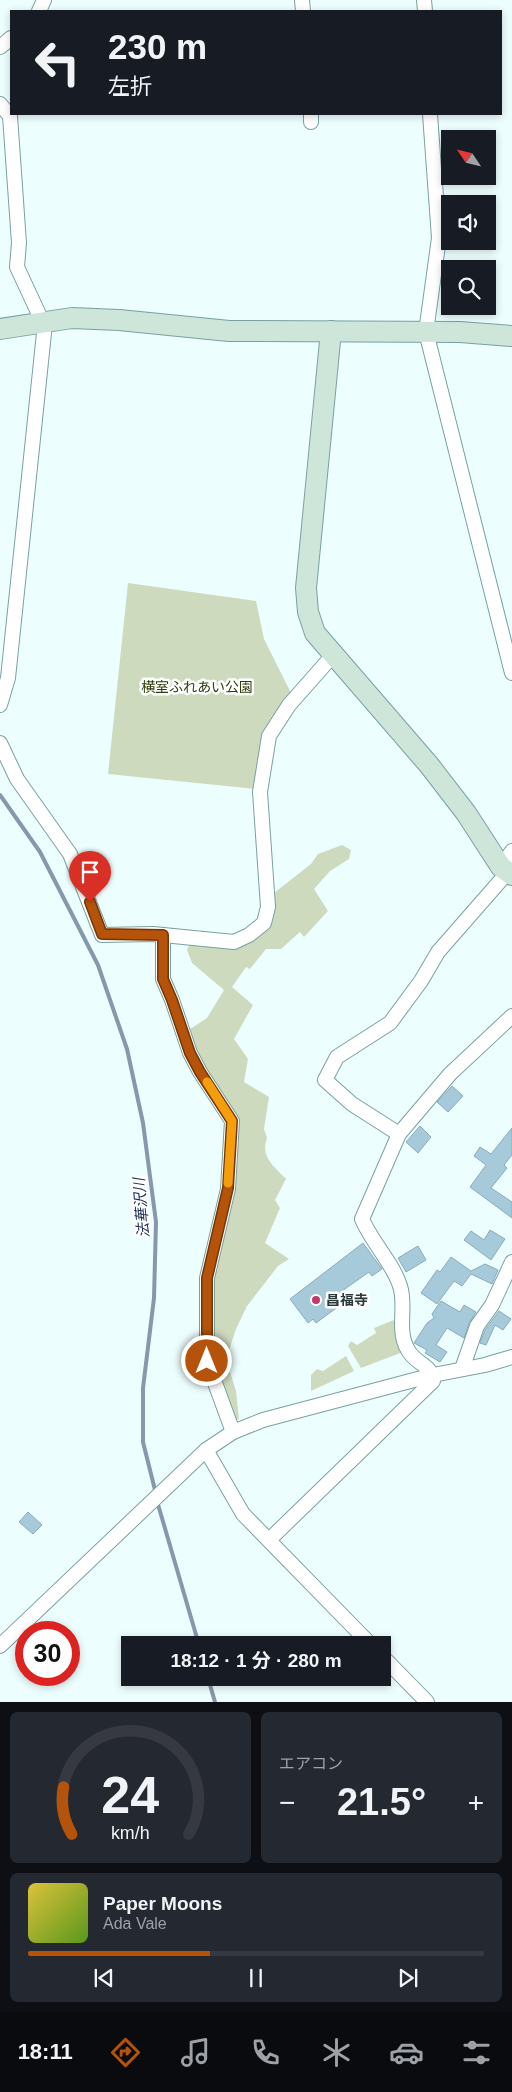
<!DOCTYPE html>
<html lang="ja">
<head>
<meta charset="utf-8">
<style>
  body { margin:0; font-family:Arial,"Noto Sans JP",sans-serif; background:#242831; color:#f1f3f6; height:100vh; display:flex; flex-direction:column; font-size:19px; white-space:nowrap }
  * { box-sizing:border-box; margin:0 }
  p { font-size:16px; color:#9ea1a6 }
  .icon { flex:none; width:28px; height:28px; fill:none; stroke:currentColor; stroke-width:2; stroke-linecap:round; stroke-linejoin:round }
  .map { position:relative; height:1702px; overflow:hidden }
  .side { display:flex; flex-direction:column; gap:10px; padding:10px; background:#0d0f14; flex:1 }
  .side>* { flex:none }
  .hud { position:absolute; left:10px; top:10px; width:492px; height:105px; border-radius:0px; box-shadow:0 2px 8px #0003; background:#171b24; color:#f1f3f6; overflow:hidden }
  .needle { width:32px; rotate:305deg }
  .fabs { position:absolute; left:441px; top:130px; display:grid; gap:10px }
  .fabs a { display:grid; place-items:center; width:55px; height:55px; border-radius:0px; background:#171b24; box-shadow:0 2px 8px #0003; font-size:25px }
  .speed { position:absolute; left:15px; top:1621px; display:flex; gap:10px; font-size:25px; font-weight:700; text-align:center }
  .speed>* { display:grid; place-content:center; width:65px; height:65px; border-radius:50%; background:#171b24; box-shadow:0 2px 8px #0003; line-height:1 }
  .speed .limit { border:8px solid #d22; background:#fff; color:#111 }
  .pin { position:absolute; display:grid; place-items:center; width:42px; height:42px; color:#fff; margin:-51px -21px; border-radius:50% 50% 50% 0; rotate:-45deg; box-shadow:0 0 5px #0007 }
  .pin .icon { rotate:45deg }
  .me { position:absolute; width:55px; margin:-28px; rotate:0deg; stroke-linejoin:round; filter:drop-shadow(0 0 4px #0008) }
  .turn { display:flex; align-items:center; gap:18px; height:105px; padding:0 15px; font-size:22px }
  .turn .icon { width:65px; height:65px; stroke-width:2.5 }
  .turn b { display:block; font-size:35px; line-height:42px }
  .big { font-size:38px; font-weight:700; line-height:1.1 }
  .side .widget { flex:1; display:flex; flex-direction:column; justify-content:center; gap:8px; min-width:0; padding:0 18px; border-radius:8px; background:#242831 }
  .side .dial { align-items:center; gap:0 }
  .dial svg { height:130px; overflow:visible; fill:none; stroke:#363941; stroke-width:7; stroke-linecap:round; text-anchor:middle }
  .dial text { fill:#f1f3f6; stroke:none }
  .song { display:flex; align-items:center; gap:15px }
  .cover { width:60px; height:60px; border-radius:8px; background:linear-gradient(135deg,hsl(50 70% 55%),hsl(90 70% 35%)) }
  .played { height:5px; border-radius:2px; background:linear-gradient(90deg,#b45309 40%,#363941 40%) }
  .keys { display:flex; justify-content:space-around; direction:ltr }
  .heat { display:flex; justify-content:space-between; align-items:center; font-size:28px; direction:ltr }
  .side .tiles { flex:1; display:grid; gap:10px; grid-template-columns:1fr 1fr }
  .widget:last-child { grid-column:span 2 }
  .trip { position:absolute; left:121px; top:1636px; width:270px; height:50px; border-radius:0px; background:#171b24; box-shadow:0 2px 8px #0003; font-weight:700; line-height:50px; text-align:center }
  .tabs { display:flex; height:80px; justify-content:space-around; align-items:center; background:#090b0e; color:#9ea1a6 }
  .tabs .icon { width:35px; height:35px }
  .tabs .on { color:#b45309 }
  .tabs b { font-size:22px; color:#f1f3f6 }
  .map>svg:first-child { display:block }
</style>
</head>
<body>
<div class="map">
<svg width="512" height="1702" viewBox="0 0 512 1702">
  <rect width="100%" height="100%" fill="#edfefe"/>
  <g fill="#cddabe">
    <path d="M128,583L256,601L264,639L292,695L281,708L256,789L108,774Z"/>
    <path d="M342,845L351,850L349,859L330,871L314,889L328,911L304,937L300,932L281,949H266L250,969L246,967L232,987L253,1005L234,1039L248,1059L244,1082L269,1097L264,1129L267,1138C260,1157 274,1166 286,1179L275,1200L280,1208L265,1243L289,1259L278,1266L247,1306L236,1329L226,1359L236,1391L239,1419L232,1422L210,1361L211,1278L235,1120L203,1070L187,1031L207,1018L224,990L192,963L187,950L191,941L249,939L274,893L311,864L318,854Z"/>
    <path d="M394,1320L403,1352L361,1368L348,1346L351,1341L357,1345L376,1333L374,1328Z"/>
    <path d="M346,1356L354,1371L311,1391V1375L317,1369L323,1371Z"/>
  </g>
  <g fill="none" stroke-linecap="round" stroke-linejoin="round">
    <g stroke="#8797ac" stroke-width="4">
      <path d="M0,795L40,852L98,965L127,1049L143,1123L156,1222L154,1298L143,1388V1442L156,1494"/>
      <path d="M157,1501L199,1645"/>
      <path d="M208,1678L215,1702"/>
    </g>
  </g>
  <g fill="#a7cada" stroke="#89abbc">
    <path d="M452,1086L463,1096L448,1112L437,1102Z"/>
    <path d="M420,1126L431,1137L418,1153L406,1142Z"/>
    <path d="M512,1128V1155L504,1165L507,1168L491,1188L512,1202V1218L470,1187L486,1165L474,1156L480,1147L491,1154Z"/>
    <path d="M490,1230L505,1239L491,1260L464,1240L471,1231L484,1240Z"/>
    <path d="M363,1243L382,1269L372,1276L369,1272L342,1291L346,1297L337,1304L339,1306L316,1323L313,1319L308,1323L290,1299Z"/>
    <path d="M418,1246L426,1260L406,1272L398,1258Z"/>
    <path d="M451,1257L471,1271L485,1264L498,1270L492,1284L471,1274L462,1286L454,1281L437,1304L421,1293L437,1270L440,1272Z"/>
    <path d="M441,1301L460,1312L464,1305L476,1312L469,1323L464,1338L447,1328L436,1345L447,1352L440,1362L425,1353L427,1350L414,1343L427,1323L434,1318L432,1314Z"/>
    <path d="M499,1311L511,1319L503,1330L495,1325L486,1345L480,1343L485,1330Z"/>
    <path d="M28,1512L42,1525L33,1534L19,1522Z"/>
  </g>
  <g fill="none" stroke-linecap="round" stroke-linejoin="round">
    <defs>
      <g id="street">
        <path d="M302,0L303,11"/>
        <path d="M424,0L425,11"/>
        <path d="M39,11L44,0"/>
        <path d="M0,47L11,38"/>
        <path d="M0,104L10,116L19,243L17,267L43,323L44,333L8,678L0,705"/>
        <path d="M311,114V122"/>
        <path d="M430,114L439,238L426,332L512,673"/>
        <path d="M0,743L17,779L70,854L102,935L153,934L234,942L249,935L264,923L268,907L260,792L269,736L289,705L334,654"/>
        <path d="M501,867L512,851"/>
        <path d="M163,935V979L172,1000L190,1053L200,1072L232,1121L228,1189L207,1278V1361L233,1432"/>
        <path d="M399,1134L352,1104L325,1080L337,1057L390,1023L421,981L438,952L508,872"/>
        <path d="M462,1369L477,1326L492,1305L512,1262"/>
        <path d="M206,1450L243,1514L371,1645"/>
        <path d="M269,1540L433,1381C432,1364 415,1364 408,1350C396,1330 407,1306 400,1286C394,1265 371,1241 362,1219L399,1134L450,1074L512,1016"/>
        <path d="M0,1646L206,1450L233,1432L263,1420L433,1375L485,1365L512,1357"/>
        <path d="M382,1656L427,1702"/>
      </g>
      <g id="secondary">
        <path d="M0,329L72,318L119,320L229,331L460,332L512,336"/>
        <path d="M331,331L306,588L308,612L315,633L429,765L466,813L501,867L512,875"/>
      </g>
    </defs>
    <use href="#street" stroke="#78a1a0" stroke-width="16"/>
    <use href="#secondary" stroke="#78a1a0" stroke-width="22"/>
    <use href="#street" stroke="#fff" stroke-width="14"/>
    <use href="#secondary" stroke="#cee5da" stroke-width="20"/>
  </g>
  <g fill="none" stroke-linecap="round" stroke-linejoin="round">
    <defs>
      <path id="route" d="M90,902L102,934L163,935V979L172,1000L190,1053L200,1072L232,1121L228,1188L207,1278V1361"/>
    </defs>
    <use href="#route" stroke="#753606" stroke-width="12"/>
    <use href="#route" stroke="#b45309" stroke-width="9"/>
    <path stroke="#f59e0b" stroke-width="9" d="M207,1082L232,1121L228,1183"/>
  </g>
  <circle fill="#c43768" stroke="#fff" stroke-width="2" cx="316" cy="1300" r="5"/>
  <g text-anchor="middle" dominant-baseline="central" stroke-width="5" stroke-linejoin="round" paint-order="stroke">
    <g font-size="14" fill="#2d3e0c" stroke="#fff">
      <text x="197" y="687">横室ふれあい公園</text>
    </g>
    <g font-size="14" font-weight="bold" fill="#293a39" stroke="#fff" text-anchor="start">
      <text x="326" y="1300">昌福寺</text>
    </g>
    <g font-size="15" font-style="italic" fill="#1c3058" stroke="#fff">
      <text transform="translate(141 1208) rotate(-95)">法華沢川</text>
    </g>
  </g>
</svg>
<div class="fabs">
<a><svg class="needle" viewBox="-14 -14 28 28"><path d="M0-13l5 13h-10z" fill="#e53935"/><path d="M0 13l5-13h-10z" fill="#9ea1a6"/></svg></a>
<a><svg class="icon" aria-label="sound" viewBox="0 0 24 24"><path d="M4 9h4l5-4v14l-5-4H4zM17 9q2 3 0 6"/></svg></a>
<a><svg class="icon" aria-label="search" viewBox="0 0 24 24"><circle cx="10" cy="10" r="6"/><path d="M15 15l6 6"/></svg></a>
</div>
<div class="speed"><div class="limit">30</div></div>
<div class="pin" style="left:90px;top:902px;background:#d93025"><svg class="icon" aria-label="arrive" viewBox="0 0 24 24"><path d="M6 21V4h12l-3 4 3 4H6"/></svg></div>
<svg class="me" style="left:207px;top:1361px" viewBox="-20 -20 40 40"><circle r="17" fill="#b45309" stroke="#fff" stroke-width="3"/><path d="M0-11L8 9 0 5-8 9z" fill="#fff"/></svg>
<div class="trip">18:12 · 1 分 · 280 m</div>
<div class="hud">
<div class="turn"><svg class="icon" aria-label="left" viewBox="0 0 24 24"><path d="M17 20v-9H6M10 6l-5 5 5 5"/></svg><div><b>230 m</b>左折</div></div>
</div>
</div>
<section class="side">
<div class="tiles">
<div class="widget dial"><svg viewBox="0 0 100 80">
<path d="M14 69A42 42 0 1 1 86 69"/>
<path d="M14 69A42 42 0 0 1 9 40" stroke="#b45309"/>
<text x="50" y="56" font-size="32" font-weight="700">24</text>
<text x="50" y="72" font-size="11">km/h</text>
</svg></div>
<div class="widget"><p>エアコン</p>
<div class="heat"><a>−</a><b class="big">21.5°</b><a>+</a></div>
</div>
<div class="widget">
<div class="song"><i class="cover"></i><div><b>Paper Moons</b><p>Ada Vale</p></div></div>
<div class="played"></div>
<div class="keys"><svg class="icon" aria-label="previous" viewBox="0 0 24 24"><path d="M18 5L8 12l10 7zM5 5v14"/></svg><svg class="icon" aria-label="pause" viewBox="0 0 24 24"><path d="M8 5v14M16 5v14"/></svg><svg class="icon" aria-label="next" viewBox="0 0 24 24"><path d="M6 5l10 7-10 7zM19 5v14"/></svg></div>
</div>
</div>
</section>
<nav class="tabs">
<b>18:11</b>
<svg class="icon on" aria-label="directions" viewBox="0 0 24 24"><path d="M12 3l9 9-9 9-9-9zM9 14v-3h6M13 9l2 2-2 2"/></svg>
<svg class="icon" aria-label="music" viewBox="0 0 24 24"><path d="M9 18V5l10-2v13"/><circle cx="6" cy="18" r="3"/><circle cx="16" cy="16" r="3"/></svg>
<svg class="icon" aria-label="phone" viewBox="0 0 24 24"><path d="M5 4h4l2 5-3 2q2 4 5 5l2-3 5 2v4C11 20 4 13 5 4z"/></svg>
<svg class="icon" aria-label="climate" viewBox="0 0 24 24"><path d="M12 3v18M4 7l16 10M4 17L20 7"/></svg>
<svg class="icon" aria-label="car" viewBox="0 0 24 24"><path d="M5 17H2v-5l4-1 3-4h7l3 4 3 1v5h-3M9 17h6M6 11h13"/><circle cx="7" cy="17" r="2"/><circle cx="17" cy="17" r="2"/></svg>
<svg class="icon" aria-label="filters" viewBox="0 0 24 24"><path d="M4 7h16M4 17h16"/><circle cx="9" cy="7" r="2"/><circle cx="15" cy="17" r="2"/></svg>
</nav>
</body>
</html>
